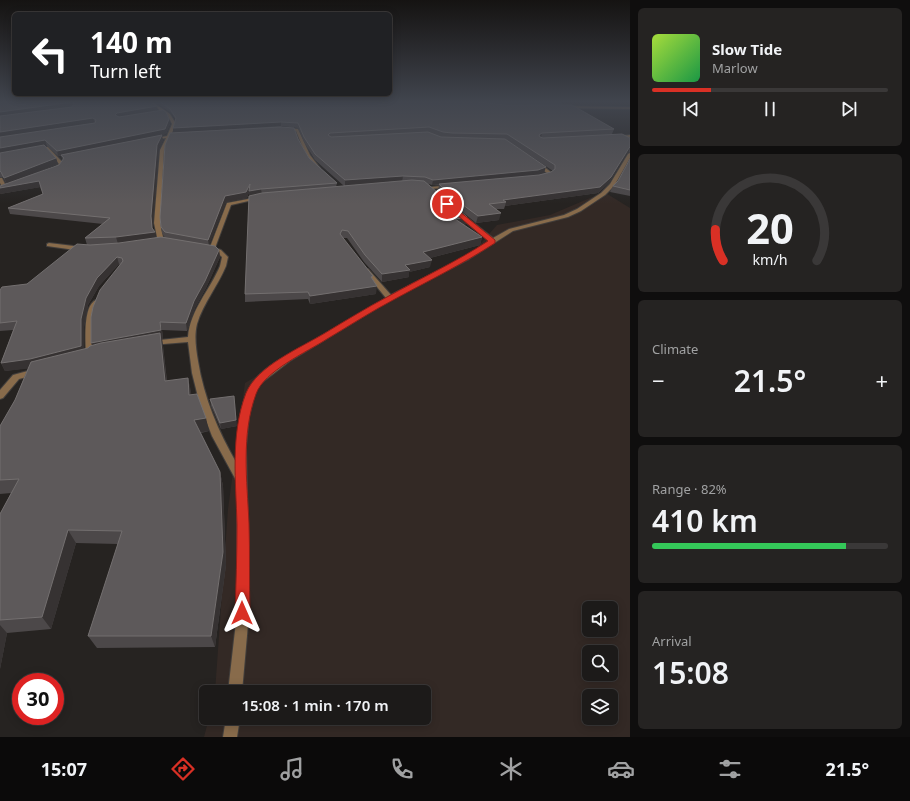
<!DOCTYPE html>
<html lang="en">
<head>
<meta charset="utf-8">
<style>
  body { margin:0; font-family:"Noto Sans",sans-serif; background:#252322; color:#f1f3f6; height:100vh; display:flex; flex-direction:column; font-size:15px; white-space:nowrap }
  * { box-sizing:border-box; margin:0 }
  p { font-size:13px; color:#a0a1a2 }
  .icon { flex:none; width:22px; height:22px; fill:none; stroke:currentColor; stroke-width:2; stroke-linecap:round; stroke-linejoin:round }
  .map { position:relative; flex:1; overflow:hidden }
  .sheet { display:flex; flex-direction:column; gap:8px; padding:8px; background:#0f0e0e; width:280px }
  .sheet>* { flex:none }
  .guide { position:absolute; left:12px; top:12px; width:380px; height:84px; border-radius:6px; box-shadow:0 2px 10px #0003,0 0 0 1px #3a3838; background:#202124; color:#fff; overflow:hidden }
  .buttons { position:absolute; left:582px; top:601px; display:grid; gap:8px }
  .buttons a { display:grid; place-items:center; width:36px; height:36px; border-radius:6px; background:#1c1a19; box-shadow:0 2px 10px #0003,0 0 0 1px #3a3838; font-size:20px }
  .speed { position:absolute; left:12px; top:673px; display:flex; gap:8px; font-size:20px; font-weight:700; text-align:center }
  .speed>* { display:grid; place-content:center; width:52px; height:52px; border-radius:50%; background:#1c1a19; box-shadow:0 2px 10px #0003,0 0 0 1px #3a3838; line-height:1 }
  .speed .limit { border:6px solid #d22; background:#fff; color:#111 }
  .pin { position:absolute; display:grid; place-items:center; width:34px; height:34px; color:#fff; margin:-17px; border:2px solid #fff; border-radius:50%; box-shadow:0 1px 4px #0007 }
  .me { position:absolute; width:44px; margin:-22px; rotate:0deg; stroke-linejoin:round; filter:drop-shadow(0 0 3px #0008) }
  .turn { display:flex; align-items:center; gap:14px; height:84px; padding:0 12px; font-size:18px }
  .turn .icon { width:52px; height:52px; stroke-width:2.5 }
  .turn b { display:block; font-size:28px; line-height:34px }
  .big { font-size:30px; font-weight:600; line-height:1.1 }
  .sheet .tile { flex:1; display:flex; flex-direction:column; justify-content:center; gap:6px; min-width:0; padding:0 14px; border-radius:6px; background:#252322 }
  .sheet .dial { align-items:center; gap:0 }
  .dial svg { height:104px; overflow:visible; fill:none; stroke:#3a3838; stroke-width:7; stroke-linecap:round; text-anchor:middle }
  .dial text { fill:#f1f3f6; stroke:none }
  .song { display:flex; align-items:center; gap:12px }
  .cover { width:48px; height:48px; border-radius:6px; background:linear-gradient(135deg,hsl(80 70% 55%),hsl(140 70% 35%)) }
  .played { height:4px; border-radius:2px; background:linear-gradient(90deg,#d93025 25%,#3a3838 25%) }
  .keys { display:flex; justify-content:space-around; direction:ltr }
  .heat { display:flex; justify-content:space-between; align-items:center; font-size:22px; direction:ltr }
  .charge { height:6px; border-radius:3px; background:linear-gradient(90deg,#34c759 82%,#3a3838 0) }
  .trip { position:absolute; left:199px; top:685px; width:232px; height:40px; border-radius:6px; background:#1c1a19; box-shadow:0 2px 10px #0003,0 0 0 1px #3a3838; font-weight:600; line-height:40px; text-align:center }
  .menu { display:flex; height:64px; justify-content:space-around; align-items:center; background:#0b0a0a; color:#a0a1a2 }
  .menu .icon { width:28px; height:28px }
  .menu .selected { color:#d93025 }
  .menu b { font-size:18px; color:#f1f3f6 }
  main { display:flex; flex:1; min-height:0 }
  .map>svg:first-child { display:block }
</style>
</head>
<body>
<main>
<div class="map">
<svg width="630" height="737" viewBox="0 0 630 737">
  <rect width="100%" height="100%" fill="#262321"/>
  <path fill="#332925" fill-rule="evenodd" d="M604,192L630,208V737H204L209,718H424V692H215L228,509L245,383L476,249L497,225L550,215ZM589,608H611V630H589ZM589,652H611V674H589ZM589,696H611V718H589Z"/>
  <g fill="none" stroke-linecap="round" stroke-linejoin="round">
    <defs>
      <g id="street">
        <path d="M147,101H151L170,114L176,124L171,135L179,134L181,135L170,138L164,150L160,223L163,237L165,240L172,243L169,245L161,242L157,237L154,223L160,150L166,138L153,140L151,139L167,136L172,124L168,116Z"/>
        <path d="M564,106L630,107V109L563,108Z"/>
        <path d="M284,128L298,129L310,155L320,168V169H316L306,155L296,131L285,130Z"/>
        <path d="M630,135V137L615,138L613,137Z"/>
        <path d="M48,147L64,164L58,169L54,168L59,164L46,149L36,150L34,149Z"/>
        <path d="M630,153V158L614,186L605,195L581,211L568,217L513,231L469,259L392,299L290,361L260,384L255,393L249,416L246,447L248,525L249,613L242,692H228L237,613V482L212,436L200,405L192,373L188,342L151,345L147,343L151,341L188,337C190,310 210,290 220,266L222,257C216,251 212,253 207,249L210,247L227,203L259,197L261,198L231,205L215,248L221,250L228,257L226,266C218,286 203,303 197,324C194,336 196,349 198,361C204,398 218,431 237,464C236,441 239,399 254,381C264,367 289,354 304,346C331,330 359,314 386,298L364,271V269H368L391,295L465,257L489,241L457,215V213H461L493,238L509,229L564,215L577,209L601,193L610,184L628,154Z"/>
        <path d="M534,162H538L552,173L548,177L539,178V176L547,173L534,164Z"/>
        <path d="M0,178H2L7,188V189L3,188L0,183Z"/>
        <path d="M450,185H452V187L431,189L429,188L431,187Z"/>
        <path d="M49,243L82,247L85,249L82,251L47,246V244Z"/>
        <path d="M96,300L99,302L93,320L94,357L90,359L86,357C86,344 82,306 96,300Z"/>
        <path d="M35,369L38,370L39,372L38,374L19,379L3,398L0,399V390L13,375Z"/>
        <path d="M226,718H240L237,737H223Z"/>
      </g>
    </defs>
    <use href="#street" stroke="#413e3c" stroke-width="2"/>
    <use href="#street" fill="#886b4b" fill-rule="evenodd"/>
  </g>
  <g fill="#4c4849" fill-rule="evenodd">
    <path d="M0,101H150L158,110L143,113L170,124L166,134L111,145L163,140L159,150L153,223V229L156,238H165L162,233L161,227L173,133V128L176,120L171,113L154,101H476L614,129L612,134L630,138V152H629L627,153L609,183L598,193L505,206L504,209H496L499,220L476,223L450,202L438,190L439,185H432L428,184L466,224L463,225L482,237L480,245L430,258V267L409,272V277L382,282L364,262L347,238H343L373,280L376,294L310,304L308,299L245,302V294L250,196L249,192L247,198L226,202L209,245L219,250L220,257L206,288L195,308L187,331L162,330L163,338L162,339L163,346L167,381L188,378L191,395L209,431L201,433L220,472L223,486L226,565L215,647L97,648L88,636L118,544L76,543L51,629L7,633L0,669V514L11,493L0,494V426L15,400L28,368L5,371L1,363L13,330L0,331V290L27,284L90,245H96H87L85,238L103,224L10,214L8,208L43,194L40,187L0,194V186L6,183L3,177H0ZM281,126L298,128L304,142L315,160L344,186L336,187L337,183L309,158L298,139ZM505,139L506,140L553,171L551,172L539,175L544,173ZM44,146H47L58,156H61L63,160L59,165L28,176L58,164L56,158ZM119,264L120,265L92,345L88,348L84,349V327L88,305L99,286Z"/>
    <path d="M477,101H563L561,105L504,104Z"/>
    <path d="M630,159V196L610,192L613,186L618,181Z"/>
    <path d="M210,399L237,426L221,429L211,406Z"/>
  </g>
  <g fill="#363232">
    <path d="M72,102L74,107L0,117V112Z"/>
    <path d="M157,106L158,110L118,118L115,115L117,113Z"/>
    <path d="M93,118L95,123L0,138V132Z"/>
    <path d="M169,119L170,124L166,134L58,156L57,151Z"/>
    <path d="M281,122V126L173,133V128Z"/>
    <path d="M542,133L541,138L539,135Z"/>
    <path d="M162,135L163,140L159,150L153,223V232H155L156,239L118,244L116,237L152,228L151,216L157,145Z"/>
    <path d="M45,140L47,146L0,154V148Z"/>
    <path d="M630,147L629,152L627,153L609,183L598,193L505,206L506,202L503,200Z"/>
    <path d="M56,158L58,164L7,184L4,178Z"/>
    <path d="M546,167L544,173L537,176L432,185L433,180Z"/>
    <path d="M403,176L402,182L345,186V180Z"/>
    <path d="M39,181L41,187L0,194V188Z"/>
    <path d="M250,184L261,189L262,194L250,197L249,192L247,198L226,202L209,246L208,240L225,196Z"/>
    <path d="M501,213L499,220L476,223L478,216Z"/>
    <path d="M467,217L466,224L453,226L455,219Z"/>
    <path d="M482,237L480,245L422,260L423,252Z"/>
    <path d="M219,250L220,257L206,288L195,308L187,331L186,323L194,301Z"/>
    <path d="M117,257L119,264L99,286L88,305L84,327V354L34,368L5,371L1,363L86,298L97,278Z"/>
    <path d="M432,260L430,267L409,272V277L382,282V274L405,265Z"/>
    <path d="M377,286L376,294L310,304V296Z"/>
    <path d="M160,322L162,330L163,338L162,339L163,346L168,395L94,351L91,343Z"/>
    <path d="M188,378L191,391L192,409L189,395Z"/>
    <path d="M235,402L237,426L221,429L220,423Z"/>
    <path d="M206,418L209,431L197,433L194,420Z"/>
    <path d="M220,472L223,486L226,565L215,647L211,636Z"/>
    <path d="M68,530L76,543L51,629L42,617Z"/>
    <path d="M0,625L7,633L0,669Z"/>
  </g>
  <g fill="#5d595a" stroke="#736f6f">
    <path d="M0,101H150L157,106L117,113L115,115L119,117L163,110L166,112L169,119L165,129L57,151L45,140L0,148V137L95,123L96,120L93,118L0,132V116L72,107L74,103L72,102L0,112Z"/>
    <path d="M159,101H476L479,102L505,105H572L614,129L542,133L539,135L540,137L543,138L622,134L630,138V147L629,148L611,177L600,187L503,200L506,202L489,204L501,213L478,216L451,196L439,184L539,175L551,172L555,169V165L507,134L452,133L443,132L429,127L330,133L328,135L331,137L428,132L441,137L505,139L546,167L538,170L433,180L425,177L403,176L345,180L315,154L304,137L298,123L281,122L173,128L176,118L170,109Z"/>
    <path d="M281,127L294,128L298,139L309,158L337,183L261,189L249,191L250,184L246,192L225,196L208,240L165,232L161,227L160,217L165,145L170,133Z"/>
    <path d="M162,135L157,145L151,216L152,228L155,232L116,237L85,238L110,218L8,208L43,194L39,181L0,188V186L59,165L64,158L61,155Z"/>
    <path d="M44,145L56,158L4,178L1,172L0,171V153Z"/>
    <path d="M630,159V190L613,186L618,181Z"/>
    <path d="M412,180L424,181L467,217L455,219L482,237L423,252L432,260L405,265L410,270L382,274L365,255L348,231L342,230L340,234L373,276L371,277L377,286L310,296L308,292L245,294L249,196L262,193Z"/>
    <path d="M161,237L215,246L219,250L205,281L194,301L186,323L160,322L161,330L91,343V317L93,307L100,290L123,261L122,258L117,257L97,278L86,298L81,319V346L30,359L1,363L17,321L0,323V290L2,287L27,284L77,244L90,245L119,243Z"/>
    <path d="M160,333L165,381L188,378L189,395L197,394L206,418L194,420L220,472L223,552L211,636H88L122,531L68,530L42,617L0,620V514L19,479L0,480V426L15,400L31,362L88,348L90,346L101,343Z"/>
    <path d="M234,396L236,420L220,423L210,399Z"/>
  </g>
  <linearGradient id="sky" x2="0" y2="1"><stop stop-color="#151312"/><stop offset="0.5" stop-color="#41454e"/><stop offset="1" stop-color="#41454e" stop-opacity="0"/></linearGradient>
  <rect width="630" height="204" fill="url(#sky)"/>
  <path fill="#d93025" stroke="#8d1f18" d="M445,203H449L495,240V243C463,264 428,281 395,299C372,311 349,326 327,339C307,352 264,371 256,394C241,435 247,480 249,523C250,553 249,583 250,613L247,618L242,620L238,618L235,613C236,584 237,555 237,525C236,482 230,435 246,393C257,366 300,348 325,333C345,321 366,308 387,297C421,278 456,262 488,241L445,205Z"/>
</svg>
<div class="buttons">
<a><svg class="icon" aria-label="sound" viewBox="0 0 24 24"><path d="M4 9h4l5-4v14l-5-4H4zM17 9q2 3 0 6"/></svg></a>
<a><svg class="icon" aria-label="search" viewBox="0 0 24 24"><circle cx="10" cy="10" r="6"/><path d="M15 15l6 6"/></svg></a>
<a><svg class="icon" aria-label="layers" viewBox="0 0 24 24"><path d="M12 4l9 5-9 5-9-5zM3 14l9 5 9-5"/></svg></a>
</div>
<div class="speed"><div class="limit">30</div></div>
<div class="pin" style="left:447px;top:204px;background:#d93025"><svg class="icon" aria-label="arrive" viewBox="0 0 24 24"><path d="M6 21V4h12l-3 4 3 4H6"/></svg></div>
<svg class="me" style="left:242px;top:613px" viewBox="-20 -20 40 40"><path d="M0-17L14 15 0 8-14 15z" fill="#d93025" stroke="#fff" stroke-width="4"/></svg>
<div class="trip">15:08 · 1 min · 170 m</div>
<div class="guide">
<div class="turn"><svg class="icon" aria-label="left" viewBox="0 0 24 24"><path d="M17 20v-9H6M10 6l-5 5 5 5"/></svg><div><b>140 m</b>Turn left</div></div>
</div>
</div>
<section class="sheet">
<div class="tile">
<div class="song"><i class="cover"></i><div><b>Slow Tide</b><p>Marlow</p></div></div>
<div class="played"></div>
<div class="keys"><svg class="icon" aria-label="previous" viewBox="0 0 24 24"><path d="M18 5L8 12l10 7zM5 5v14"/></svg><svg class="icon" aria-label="pause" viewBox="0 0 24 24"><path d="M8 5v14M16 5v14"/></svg><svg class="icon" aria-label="next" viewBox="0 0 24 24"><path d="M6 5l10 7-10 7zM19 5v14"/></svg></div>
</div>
<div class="tile dial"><svg viewBox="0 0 100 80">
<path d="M14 69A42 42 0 1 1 86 69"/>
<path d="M14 69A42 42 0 0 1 8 45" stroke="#d93025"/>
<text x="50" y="56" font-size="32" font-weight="700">20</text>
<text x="50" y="72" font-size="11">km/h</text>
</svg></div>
<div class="tile"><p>Climate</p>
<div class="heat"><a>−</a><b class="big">21.5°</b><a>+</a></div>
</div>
<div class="tile"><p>Range · 82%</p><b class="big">410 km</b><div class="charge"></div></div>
<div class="tile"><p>Arrival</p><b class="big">15:08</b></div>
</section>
</main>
<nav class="menu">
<b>15:07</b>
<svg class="icon selected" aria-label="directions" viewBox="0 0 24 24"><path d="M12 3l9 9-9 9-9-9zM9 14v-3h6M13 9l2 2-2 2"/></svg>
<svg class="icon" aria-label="music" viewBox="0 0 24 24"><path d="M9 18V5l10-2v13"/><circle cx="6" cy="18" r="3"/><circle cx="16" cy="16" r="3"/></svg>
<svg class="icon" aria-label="phone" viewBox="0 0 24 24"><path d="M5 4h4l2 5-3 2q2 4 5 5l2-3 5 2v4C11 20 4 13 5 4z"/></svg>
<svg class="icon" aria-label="climate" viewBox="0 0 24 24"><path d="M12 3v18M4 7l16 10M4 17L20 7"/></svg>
<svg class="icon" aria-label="car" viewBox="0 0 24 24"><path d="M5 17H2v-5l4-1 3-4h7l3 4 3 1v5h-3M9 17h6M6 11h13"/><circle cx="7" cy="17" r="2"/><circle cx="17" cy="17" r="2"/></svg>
<svg class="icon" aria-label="filters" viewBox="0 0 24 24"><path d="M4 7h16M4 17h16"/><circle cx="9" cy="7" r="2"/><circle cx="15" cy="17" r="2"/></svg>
<b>21.5°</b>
</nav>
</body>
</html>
